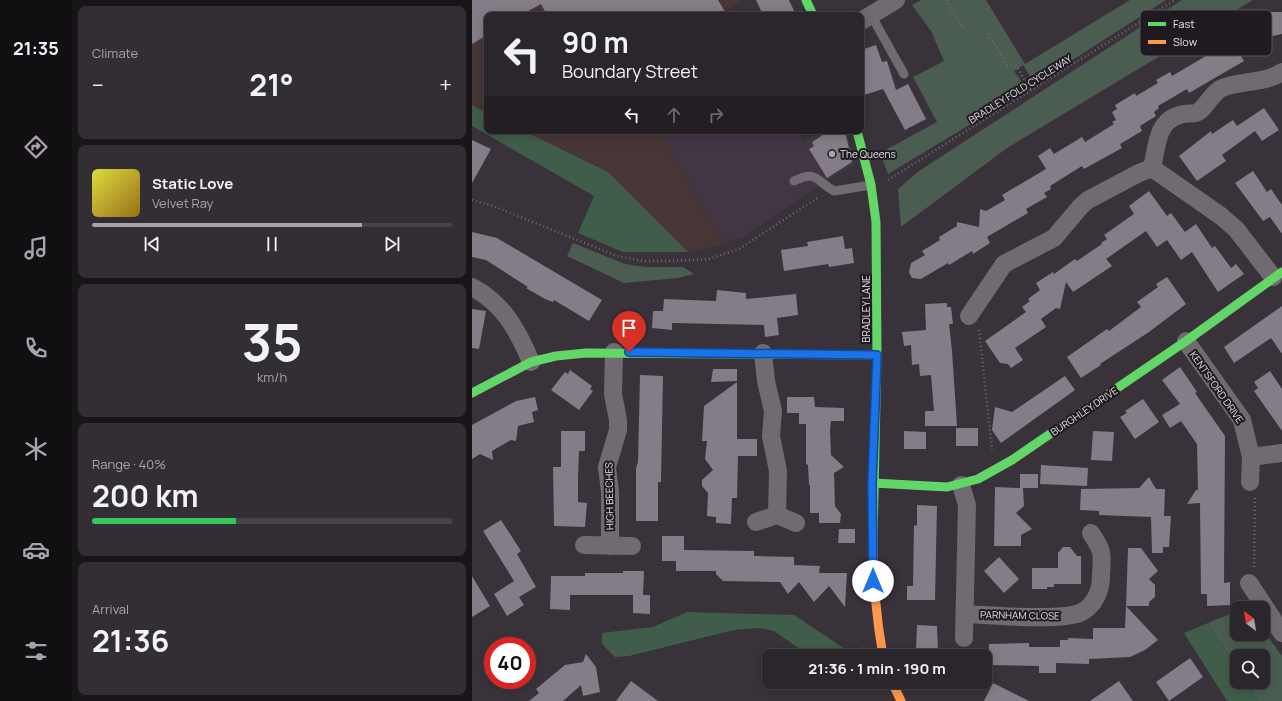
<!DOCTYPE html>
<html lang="en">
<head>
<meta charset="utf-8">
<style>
  body { margin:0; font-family:Manrope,sans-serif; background:#332e34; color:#f1f3f6; height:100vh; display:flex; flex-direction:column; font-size:15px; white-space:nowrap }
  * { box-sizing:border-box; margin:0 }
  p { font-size:13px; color:#a6a5a9 }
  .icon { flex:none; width:22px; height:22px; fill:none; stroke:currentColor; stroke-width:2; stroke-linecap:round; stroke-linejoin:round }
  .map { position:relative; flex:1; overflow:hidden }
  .details { display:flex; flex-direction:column; gap:6px; padding:6px; background:#181518; width:400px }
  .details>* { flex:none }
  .banner { position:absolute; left:12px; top:12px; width:380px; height:122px; border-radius:8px; box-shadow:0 2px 10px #0003,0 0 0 1px #474348; background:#2b262c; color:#f1f3f6; overflow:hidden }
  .needle { width:26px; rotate:329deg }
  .tools { position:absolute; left:758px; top:601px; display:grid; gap:8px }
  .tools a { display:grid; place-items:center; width:40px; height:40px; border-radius:8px; background:#2b262c; box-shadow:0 2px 10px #0003,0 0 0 1px #474348; font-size:20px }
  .speed { position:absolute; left:12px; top:637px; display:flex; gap:8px; font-size:20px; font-weight:700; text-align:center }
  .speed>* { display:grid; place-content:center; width:52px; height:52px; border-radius:50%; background:#2b262c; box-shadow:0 2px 10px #0003,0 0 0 1px #474348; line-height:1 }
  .speed .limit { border:6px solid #d22; background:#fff; color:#111 }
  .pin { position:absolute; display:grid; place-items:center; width:34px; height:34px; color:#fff; margin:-41px -17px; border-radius:50% 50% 50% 0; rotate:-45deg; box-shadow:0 0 4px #0007 }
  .pin .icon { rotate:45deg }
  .me { position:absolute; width:44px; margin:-22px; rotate:0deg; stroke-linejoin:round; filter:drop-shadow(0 0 3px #0008) }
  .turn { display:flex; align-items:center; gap:14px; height:84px; padding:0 12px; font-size:18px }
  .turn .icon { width:52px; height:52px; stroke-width:2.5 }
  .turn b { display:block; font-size:28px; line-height:34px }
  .lanes { display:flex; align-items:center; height:38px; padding:0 12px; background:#0003; justify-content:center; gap:20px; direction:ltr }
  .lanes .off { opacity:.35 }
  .big { font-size:30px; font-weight:700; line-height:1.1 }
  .details .tile { flex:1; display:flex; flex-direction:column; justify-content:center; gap:6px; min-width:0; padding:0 14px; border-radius:8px; background:#332e34 }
  .details .dial { align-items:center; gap:0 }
  .dial b { font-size:52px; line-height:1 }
  .song { display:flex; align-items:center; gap:12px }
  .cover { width:48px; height:48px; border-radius:6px; background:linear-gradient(135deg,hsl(60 70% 55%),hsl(40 70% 35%)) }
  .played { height:4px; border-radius:2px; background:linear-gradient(90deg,#aba3ac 75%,#474348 75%) }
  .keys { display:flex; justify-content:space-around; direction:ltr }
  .heat { display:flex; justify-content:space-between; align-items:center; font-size:22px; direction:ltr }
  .charge { height:6px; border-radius:3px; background:linear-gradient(90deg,#34c759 40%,#474348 0) }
  .trip { position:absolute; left:290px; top:649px; width:230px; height:40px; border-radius:8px; background:#2b262c; box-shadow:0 2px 10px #0003,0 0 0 1px #474348; font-weight:700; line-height:40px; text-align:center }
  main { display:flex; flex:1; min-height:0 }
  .tabs { display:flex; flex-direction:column; width:72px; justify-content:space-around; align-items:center; background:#110f12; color:#a6a5a9 }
  .tabs .icon { width:28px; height:28px }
  .tabs .current { color:#aba3ac }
  .tabs b { font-size:18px; color:#f1f3f6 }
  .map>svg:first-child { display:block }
</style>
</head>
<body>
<main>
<nav class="tabs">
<b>21:35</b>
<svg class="icon current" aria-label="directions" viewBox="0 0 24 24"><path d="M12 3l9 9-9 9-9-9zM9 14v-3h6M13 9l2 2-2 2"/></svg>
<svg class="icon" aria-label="music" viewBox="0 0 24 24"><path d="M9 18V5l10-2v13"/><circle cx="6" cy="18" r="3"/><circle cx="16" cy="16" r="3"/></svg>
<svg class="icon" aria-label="phone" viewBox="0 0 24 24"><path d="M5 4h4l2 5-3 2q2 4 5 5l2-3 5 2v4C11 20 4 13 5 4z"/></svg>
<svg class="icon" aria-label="climate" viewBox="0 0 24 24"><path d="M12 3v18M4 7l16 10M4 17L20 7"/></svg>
<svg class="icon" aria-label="car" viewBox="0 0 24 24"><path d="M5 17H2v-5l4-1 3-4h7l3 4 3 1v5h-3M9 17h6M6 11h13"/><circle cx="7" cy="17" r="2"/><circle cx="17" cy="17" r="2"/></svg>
<svg class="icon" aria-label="filters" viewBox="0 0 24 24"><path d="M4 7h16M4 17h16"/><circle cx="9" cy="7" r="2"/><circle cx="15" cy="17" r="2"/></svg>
</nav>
<section class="details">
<div class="tile"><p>Climate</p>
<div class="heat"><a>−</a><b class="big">21°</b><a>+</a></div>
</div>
<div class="tile">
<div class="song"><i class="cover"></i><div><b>Static Love</b><p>Velvet Ray</p></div></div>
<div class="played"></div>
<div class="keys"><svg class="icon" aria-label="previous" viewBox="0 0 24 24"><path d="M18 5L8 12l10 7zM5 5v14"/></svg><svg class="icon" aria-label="pause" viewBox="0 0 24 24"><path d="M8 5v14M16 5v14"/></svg><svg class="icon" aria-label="next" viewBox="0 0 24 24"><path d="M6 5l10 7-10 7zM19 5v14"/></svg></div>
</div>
<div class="tile dial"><b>35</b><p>km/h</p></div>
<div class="tile"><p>Range · 40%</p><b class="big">200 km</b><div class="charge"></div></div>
<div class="tile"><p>Arrival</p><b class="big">21:36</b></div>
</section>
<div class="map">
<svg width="810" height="701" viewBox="0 0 810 701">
  <rect width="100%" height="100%" fill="#39323a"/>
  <path fill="#423644" d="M203,131H325L331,142L349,131H374L383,163L272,236L252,244L191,138Z"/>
  <g fill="#483535">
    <path d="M0,0H272L258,8L262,15H15V113L0,105Z"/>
    <path d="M52,131H203L191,138L252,244L216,252L136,172Z"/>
  </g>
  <g fill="#4b5d50">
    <path d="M449,0H514L553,64L658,0H694L563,84L551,65L542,71L555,90L416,174L408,153L465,122L441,77L472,61L459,31L440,5Z"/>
    <path d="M710,0H781L535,148L429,227L426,189L447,171Z"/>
    <path d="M101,243L153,264L173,267H211L222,274L206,278L152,283L95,256Z"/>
    <path d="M763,612L765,634H791V630L810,656V701H786L774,682H791V656H765V668L736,623Z"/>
  </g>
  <g fill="#405d4a">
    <path d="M0,105L15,113V131H52L136,172L216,252H151L106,233L122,196L0,126Z"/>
    <path d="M215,612L322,615L376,651L393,647L395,656H338L302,631L287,628L262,630L157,656L143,657L130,644V633L181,627Z"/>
    <path d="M736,623L765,668V682H774L786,701H755L712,633Z"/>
  </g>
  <g fill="#847c86">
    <path d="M0,0H246L255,15H75L69,4L49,15H15V35L0,44Z"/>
    <path d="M284,0H317L324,15H291Z"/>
    <path d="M795,12H810V34L785,39L788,48L767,53L772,61L717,93L715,89L686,106L687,108L682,112L684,116L668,126L670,131L648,144L650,148L612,169L610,166L578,186L579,189L572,193L575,197L554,209L556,213L515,237L518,243L501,254L500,251L477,265L476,263L449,279L440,278L437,272L439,263L453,255L450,251L468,240L467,237L485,226V222L507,227L508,209L514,211L533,200L530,195L574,169L566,156L578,148L582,154L610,137L613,142L642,124L640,122L644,120L640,112L645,109L643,105L663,93L664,96L686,83L684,80L698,72L700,76L766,37L764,27L795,19Z"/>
    <path d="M404,45L410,62L415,61L424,90L436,84L454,119L433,130L411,89L389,96V50Z"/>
    <path d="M792,108L807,130L790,141L783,131L750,155L754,161L725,181L707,156L739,131L740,134L761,120L765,126Z"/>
    <path d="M357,131H373L380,162L355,178L337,149L342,146L340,142Z"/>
    <path d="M0,140L19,149L0,183Z"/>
    <path d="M781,171L795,192L799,189L810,205V234L798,217L791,221L763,183Z"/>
    <path d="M677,191L695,216L699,213L713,232L724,224L740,248L743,246L759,268L764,264L772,274L746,292L720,252L709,260L695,240L685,247L674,231L634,259L640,266L601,292L594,282L588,309L584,308L569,319L574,327L543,348L551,360L539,368L536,364L528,363L513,341L554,312L550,307L558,301L556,299L568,290L564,283L581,272L582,274L603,259L605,261L630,244L629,243L635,239L632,235L662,214L657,206Z"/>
    <path d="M0,232L25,238L130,300L117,321L82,300L81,302L73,299L54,288L56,287L14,260L0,257Z"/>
    <path d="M371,236L373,249L380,248L382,263L357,267L356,264L312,271L309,250L336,246L335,242Z"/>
    <path d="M695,277L714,304L677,332L628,364L629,365L609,378L595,357L635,329L637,331L669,307L665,302L686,287L684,284Z"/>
    <path d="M245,290L274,293V299L324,294L326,315L305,318L307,335L293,337L292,325L200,323V330L180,328L181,311H191L192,299L244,301Z"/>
    <path d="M475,303V307H479L481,324H477L480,351L485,426H453V411H462L459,375L448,376L447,364L440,365L439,345L432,346L430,332L454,330L453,304Z"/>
    <path d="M810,306V354L799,338L762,363L752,347Z"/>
    <path d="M0,309L14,311L7,349L0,348Z"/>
    <path d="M708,367L725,392L723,393L753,436L752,583L758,582V605L735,606V594H729L728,503L715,504L724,490H726L725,444L709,421L698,428L690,415L708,404L690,380Z"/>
    <path d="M241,369H265V381L239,382Z"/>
    <path d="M98,370L120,386L118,389L121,391L107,410L79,390L93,372L96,374Z"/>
    <path d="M798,371L810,389V431L782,391L786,388L782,382Z"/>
    <path d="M168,375L191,376L189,482H186V521H164V468L166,462Z"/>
    <path d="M593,376L603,390L529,443L520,430L523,407L540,412Z"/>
    <path d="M265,382V439H285V456H266L265,498H260L259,524L244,523V517L235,516L236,493L230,486V480L241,470L233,459L235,441H230L232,406Z"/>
    <path d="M63,397L66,410L60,412L62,422L46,426L44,441L39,440L20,451L21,460L8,454L0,459V425L44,401Z"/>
    <path d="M315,397H342L343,407L372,408V421H359L358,430L359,455L372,467L362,473L363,506L369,514L368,523H347V513H338V485H337L336,465L334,464V424H327V413H315Z"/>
    <path d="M671,399L687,422L663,439L648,417L655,413L653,411Z"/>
    <rect x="484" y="428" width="22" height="18"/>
    <path d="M89,431H113V451H107L106,478V502L115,503L113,527L82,526L81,467H89Z"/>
    <path d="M432,431L454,432V449H432Z"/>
    <path d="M621,431L642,432L640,461L619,460Z"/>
    <path d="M569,465L616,468L615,486L568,484Z"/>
    <path d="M548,474H566V488H551L552,506L544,513L560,529L549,535V546H522L523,487L548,488Z"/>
    <path d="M677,477L684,489H693L692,516H699L697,547H691V553H680L679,517L627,515V511L608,510L609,489L667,488Z"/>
    <path d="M445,505L465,506L463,600H435V586H441L442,525L445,526Z"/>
    <path d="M29,520L49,551L45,554L64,587L47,597L52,605L35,616L22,594L42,581L11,531Z"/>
    <path d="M367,529H383V543H366Z"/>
    <path d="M190,536H212V550L282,551V556L322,557V565L348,566L347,573H375L373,607L357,586L342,602L327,582L316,594L308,582L251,581L244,574V571H204V561H190Z"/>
    <path d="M591,547H598L605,556H609V584H582V587H575V589H560V568H586V553Z"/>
    <path d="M656,548H669L686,571L677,579L683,585V597L677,602V606H654Z"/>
    <path d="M527,557L547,579L532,593L512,571Z"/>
    <path d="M151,571H172L171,595H178V614L161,613V595H98V610L78,609L79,576H113V573H151Z"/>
    <path d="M0,576L18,606L0,617Z"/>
    <path d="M654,606L686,640L673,650L658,657L617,659V664L584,663V673H567V666L516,665L517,644L557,643V647H588V640H596V638L621,639V628H653Z"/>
    <path d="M445,625L465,626L466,651H444Z"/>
    <path d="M114,654L124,667L128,692L111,696L109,685L91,701H57L67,693L64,689L93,665L111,662Z"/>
    <path d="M718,658L731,677L697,701L684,682Z"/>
    <path d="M159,681L186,701H144Z"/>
    <path d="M647,681L661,701H618Z"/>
    <path d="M521,683L557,701H512Z"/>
  </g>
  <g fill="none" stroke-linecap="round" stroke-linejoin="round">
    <g stroke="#6e696f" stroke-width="2.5" stroke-dasharray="1 3" stroke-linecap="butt">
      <path d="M475,0L478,8L493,31"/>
      <path d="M516,34L535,65L545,67L559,91"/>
      <path d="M416,180L703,0"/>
      <path d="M0,200L21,206L145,256L170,261H197L237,259L267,249L347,197"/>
      <path d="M507,330L520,450"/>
      <path d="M782,567L783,498"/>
    </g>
    <g stroke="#706b71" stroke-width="9">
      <path d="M399,15L432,74"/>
      <path d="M322,181C345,170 343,180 362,191L399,185"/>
    </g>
    <g stroke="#706b71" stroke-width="18">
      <path d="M389,21L424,0"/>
      <path d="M680,168C685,148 684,121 708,115C713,113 719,114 724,113C733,110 739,93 750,88C769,80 792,84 810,72"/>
      <path d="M680,168L749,216L764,229L801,277"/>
      <path d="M0,287C32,304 46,331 59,362"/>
      <path d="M497,316L532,264L582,238L609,206L616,200L667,173L680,168"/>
      <path d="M714,341L770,420L779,457L810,453"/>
      <path d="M291,353L294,381L301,411L299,436L306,471L305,515"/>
      <path d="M778,482L779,457"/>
      <path d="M489,485L495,505L492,638"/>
      <path d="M284,522L305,515L324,523"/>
      <path d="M112,545L160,546"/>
      <path d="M138,546V492L135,467L146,430V420L141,394L142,352"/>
      <path d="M777,583L810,633"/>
      <path d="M493,614C518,615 591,622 610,612C623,605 629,590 629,576C630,553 632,553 619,533"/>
    </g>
    <g stroke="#63d668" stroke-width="9">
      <path d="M334,0L341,15"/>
      <path d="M385,131L399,185L404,222L405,355L401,540"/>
      <path d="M0,393L59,362L84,356L114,353L405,355"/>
      <path d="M401,483L475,487L506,479L540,460L714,341L810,272"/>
    </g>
    <g stroke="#ff974d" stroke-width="9">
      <path d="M401,540C401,580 404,617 411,656"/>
      <path d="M420,682L429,701"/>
    </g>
  </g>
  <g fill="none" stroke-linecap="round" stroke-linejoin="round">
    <defs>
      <path id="route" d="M157,352L405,355L400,483L401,581"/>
    </defs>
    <use href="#route" stroke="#114b97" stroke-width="10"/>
    <use href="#route" stroke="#1a73e8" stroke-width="7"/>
  </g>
  <circle fill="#aba3ac" stroke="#1f1920" stroke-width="1.5" cx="360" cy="154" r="4"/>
  <g text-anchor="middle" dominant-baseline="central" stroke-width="4" stroke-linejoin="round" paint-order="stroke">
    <g font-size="10" fill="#e8e0e9" stroke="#1f1920">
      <text transform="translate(548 89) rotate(-32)">BRADLEY FOLD CYCLEWAY</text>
      <text transform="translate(394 309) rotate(-90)">BRADLEY LANE</text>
      <text transform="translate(745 387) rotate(55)">KENTSFORD DRIVE</text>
      <text transform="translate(612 411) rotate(-34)">BURGHLEY DRIVE</text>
      <text transform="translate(137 496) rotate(-91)">HIGH BEECHES</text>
      <text transform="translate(548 615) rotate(1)">PARNHAM CLOSE</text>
    </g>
    <g font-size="10" fill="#e8e0e9" stroke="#1f1920" text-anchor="start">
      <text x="368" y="154">The Queens</text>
    </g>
  </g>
  <rect x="668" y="10" width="132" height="46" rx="6" fill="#1f1920" stroke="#5b555c" stroke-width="1"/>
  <rect x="676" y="22" width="18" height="4" fill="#63d668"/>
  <rect x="676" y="40" width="18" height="4" fill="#ff974d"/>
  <g font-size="11" fill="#e8e0e9">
    <text x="701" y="28">Fast</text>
    <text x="701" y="46">Slow</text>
  </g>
</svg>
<div class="tools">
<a><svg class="needle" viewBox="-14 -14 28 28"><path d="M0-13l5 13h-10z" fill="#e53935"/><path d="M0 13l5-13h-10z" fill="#a6a5a9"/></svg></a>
<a><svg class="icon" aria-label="search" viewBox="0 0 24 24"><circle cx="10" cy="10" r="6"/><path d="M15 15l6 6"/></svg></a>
</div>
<div class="speed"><div class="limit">40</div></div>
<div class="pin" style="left:157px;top:352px;background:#d93025"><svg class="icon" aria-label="arrive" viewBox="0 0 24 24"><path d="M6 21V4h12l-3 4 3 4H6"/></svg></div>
<svg class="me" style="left:401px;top:581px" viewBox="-20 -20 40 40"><circle r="19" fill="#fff"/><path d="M0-13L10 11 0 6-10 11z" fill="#1a73e8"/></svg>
<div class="trip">21:36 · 1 min · 190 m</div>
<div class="banner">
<div class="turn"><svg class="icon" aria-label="left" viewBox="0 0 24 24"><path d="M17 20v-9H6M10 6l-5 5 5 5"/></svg><div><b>90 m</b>Boundary Street</div></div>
<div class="lanes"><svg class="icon" aria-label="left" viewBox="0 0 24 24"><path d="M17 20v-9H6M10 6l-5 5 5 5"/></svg><svg class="icon off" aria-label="ahead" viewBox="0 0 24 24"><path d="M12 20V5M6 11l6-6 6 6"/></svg><svg class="icon off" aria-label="right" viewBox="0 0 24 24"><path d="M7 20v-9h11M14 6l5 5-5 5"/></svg></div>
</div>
</div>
</main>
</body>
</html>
